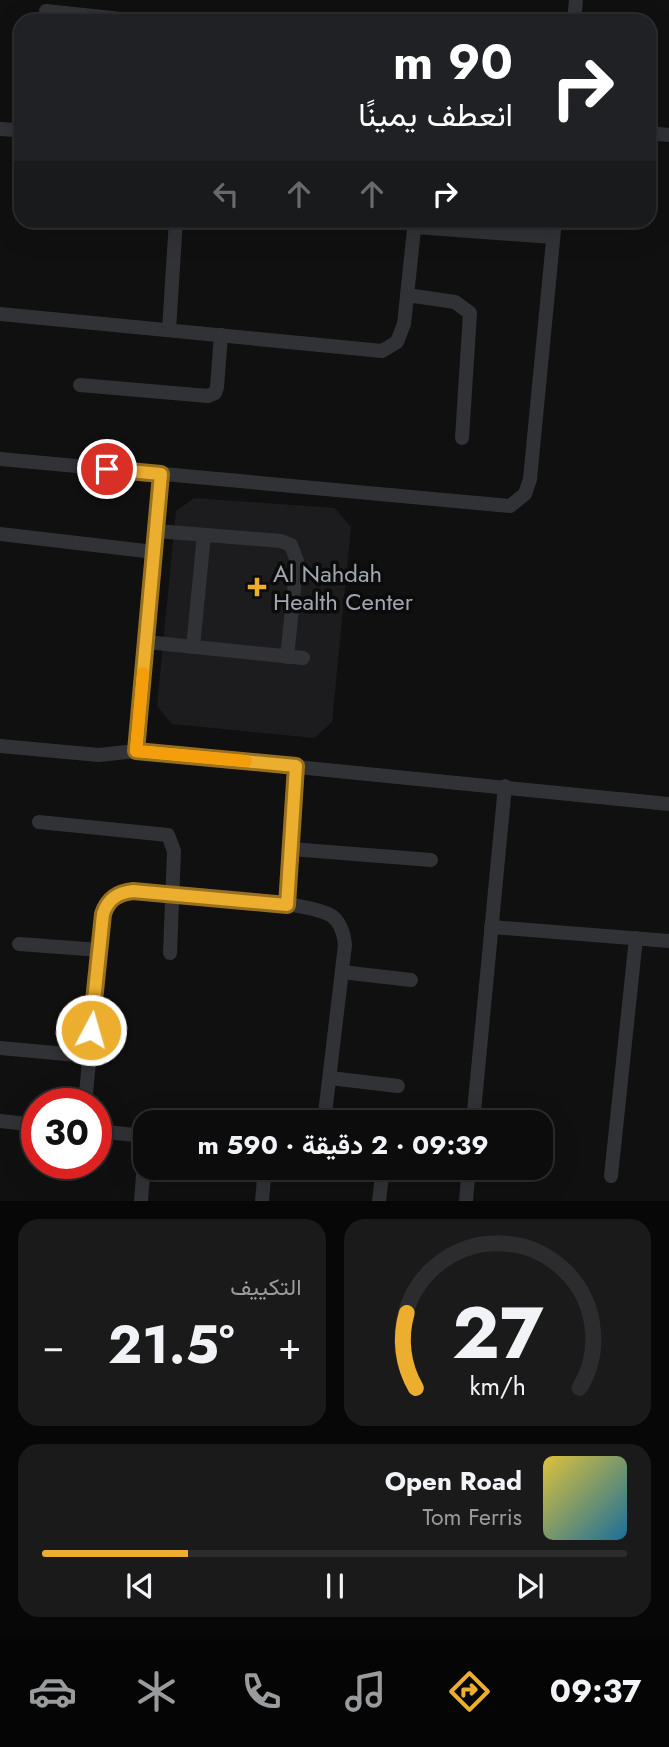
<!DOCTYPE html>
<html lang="ar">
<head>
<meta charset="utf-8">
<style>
  body { margin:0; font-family:Jost,Vazirmatn,sans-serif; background:#1a1a1b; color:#f1f3f6; direction:rtl; height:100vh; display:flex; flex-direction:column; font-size:26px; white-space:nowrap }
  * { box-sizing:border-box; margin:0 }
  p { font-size:23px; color:#9a9b9d }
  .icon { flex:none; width:38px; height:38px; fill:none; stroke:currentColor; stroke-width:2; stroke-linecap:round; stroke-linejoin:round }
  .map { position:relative; height:1201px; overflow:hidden; direction:ltr }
  .panel { display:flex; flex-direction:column; gap:18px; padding:18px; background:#070707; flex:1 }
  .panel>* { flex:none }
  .top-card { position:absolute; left:14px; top:14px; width:642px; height:214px; border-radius:21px; box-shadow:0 7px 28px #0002,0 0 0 2px #2c2c2e; direction:rtl; background:#202124; color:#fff; overflow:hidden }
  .speed { position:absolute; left:21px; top:1088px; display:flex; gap:14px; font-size:35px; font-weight:700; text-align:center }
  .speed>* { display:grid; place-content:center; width:91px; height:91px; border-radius:50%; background:#0c0c0d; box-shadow:0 7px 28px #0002,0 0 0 2px #2c2c2e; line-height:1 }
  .speed .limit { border:10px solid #d22; background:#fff; color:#111 }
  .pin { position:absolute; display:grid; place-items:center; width:60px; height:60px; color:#fff; margin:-30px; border:4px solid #fff; border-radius:50%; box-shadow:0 2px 7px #0007 }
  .me { position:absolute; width:77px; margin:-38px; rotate:6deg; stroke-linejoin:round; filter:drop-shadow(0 0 5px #0008) }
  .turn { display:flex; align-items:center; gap:24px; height:147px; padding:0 28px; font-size:32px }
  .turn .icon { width:91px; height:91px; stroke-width:2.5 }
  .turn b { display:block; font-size:49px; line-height:60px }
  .lanes { display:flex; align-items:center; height:66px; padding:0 28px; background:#0003; justify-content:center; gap:35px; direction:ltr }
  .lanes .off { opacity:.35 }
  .big { font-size:52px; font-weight:700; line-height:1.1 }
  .panel .tile { flex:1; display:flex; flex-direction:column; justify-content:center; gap:10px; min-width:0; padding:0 24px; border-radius:21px; background:#1a1a1b }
  .panel .dial { align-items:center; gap:0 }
  .dial svg { height:182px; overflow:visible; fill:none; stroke:#2c2c2e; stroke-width:7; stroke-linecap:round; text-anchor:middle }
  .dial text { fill:#f1f3f6; stroke:none }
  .song { display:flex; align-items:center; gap:21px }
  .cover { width:84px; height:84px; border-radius:10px; background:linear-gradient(135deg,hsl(50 70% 55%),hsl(200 70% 35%)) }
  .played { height:7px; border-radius:4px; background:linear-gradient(90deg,#ebae2e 25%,#2c2c2e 25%) }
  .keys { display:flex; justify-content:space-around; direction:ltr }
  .heat { display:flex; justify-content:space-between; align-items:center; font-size:38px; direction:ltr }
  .panel .tiles { flex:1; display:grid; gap:18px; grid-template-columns:1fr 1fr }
  .tile:last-child { grid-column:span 2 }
  .trip { position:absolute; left:133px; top:1110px; width:420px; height:70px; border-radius:21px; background:#0c0c0d; box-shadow:0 7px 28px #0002,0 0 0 2px #2c2c2e; font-weight:700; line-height:70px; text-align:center; direction:rtl }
  .tabs { display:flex; height:112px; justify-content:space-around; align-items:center; background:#050505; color:#9a9b9d }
  .tabs .icon { width:49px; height:49px }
  .tabs .current { color:#ebae2e }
  .tabs b { font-size:32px; color:#f1f3f6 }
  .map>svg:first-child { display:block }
</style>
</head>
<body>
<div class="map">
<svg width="669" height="1201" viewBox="0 0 669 1201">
  <rect width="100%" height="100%" fill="#101011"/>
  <path fill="#1c1c1e" d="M194,498L335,508L351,527L332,722L314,738L172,724L157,706L176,511Z"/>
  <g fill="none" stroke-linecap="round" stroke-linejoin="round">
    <g stroke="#313236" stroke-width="14">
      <path d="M46,11L140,21"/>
      <path d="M574,21L576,0"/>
      <path d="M0,129L15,130"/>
      <path d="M649,133L669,135"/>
      <path d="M415,227L553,237"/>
      <path d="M407,295L455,302L470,313L462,438"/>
      <path d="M0,314L382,351L397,342L404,324L415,220"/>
      <path d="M169,330L176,220"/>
      <path d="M80,385L208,396L215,393L217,387L221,335"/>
      <path d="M0,459L510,506L525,494L530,479L555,220"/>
      <path d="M156,531L281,541L291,545L297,561L287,657"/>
      <path d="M0,534L154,552"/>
      <path d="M146,642L303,658"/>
      <path d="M193,647L204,535"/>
      <path d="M0,746L99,755L136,751L669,804"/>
      <path d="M136,751L161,474"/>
      <path d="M39,822L168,835L174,851L170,953"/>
      <path d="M291,849L431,860"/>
      <path d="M287,905L296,766"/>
      <path d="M491,927L669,941"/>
      <path d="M19,944L100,950"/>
      <path d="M342,972L411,980"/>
      <path d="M0,1048L88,1056"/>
      <path d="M330,1078L398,1086"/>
      <path d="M85,1104L103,914L110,899L133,891C170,894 306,899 332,916C341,923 344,934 345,945L324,1122"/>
      <path d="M0,1121L37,1125"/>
      <path d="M473,1122L505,786"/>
      <path d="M96,1131L145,1136"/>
      <path d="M611,1176L636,938"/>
      <path d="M141,1201L145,1150"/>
      <path d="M262,1201L265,1167"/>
      <path d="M379,1201L383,1167"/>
      <path d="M466,1201L469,1167"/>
    </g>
  </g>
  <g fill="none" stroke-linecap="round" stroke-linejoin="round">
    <defs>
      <path id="route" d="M91,1030L103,914C108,899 117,893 133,891L287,905L296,766L136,751L161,474L107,469"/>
    </defs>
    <use href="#route" stroke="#99711e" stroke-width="18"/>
    <use href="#route" stroke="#ebae2e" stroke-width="12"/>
    <path stroke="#f59e0b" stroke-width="12" d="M143,673L136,751L246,761"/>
  </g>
  <path fill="#ebae2e" stroke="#0b0b0c" stroke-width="2.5" d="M253.5 576.5h7v7h7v7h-7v7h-7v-7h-7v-7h7z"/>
  <g text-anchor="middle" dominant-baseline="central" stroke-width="7" stroke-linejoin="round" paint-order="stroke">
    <g font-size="24" fill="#a1a6b1" stroke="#0b0b0c" text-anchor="start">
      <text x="273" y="573">Al Nahdah<tspan x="273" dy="28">Health Center</tspan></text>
    </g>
  </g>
</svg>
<div class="speed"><div class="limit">30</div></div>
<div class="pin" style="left:107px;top:469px;background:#d93025"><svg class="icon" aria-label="arrive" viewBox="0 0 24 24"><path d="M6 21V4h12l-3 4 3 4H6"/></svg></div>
<svg class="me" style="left:91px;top:1030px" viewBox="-20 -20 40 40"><circle r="17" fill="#ebae2e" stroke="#fff" stroke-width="3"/><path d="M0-11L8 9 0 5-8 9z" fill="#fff"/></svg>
<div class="trip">09:39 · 2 دقيقة · 590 m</div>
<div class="top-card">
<div class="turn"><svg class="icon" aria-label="right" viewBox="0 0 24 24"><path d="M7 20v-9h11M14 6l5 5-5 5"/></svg><div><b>90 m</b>انعطف يمينًا</div></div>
<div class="lanes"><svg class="icon off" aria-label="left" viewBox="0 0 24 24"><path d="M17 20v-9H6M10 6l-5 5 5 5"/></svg><svg class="icon off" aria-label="ahead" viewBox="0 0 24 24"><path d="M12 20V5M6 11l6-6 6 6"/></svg><svg class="icon off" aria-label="ahead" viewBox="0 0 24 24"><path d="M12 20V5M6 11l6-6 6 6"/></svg><svg class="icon" aria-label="right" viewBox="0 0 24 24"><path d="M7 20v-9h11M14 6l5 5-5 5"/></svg></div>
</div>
</div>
<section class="panel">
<div class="tiles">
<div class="tile dial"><svg viewBox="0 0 100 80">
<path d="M14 69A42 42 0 1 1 86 69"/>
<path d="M14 69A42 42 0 0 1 10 36" stroke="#ebae2e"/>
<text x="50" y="56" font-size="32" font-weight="700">27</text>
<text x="50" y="72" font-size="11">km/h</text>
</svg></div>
<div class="tile"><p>التكييف</p>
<div class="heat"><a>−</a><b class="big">21.5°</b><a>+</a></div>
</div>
<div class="tile">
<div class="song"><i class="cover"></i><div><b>Open Road</b><p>Tom Ferris</p></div></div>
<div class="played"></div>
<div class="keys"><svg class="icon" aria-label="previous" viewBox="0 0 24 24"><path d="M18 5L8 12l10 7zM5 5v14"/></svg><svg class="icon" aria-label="pause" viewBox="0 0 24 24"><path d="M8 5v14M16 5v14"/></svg><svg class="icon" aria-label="next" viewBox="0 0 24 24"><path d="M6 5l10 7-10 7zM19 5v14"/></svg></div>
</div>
</div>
</section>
<nav class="tabs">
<b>09:37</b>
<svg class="icon current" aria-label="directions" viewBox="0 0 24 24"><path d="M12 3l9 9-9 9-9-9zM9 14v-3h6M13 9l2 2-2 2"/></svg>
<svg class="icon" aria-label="music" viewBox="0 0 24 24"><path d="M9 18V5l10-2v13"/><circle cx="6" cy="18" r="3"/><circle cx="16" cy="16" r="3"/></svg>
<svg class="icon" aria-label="phone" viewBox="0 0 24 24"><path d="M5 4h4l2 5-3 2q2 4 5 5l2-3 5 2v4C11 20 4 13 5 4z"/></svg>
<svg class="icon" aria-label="climate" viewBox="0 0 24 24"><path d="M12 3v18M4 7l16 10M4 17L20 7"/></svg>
<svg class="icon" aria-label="car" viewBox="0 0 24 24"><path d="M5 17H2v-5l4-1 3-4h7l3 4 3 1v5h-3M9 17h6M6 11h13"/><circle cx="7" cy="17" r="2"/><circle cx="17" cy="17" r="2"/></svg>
</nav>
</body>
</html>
